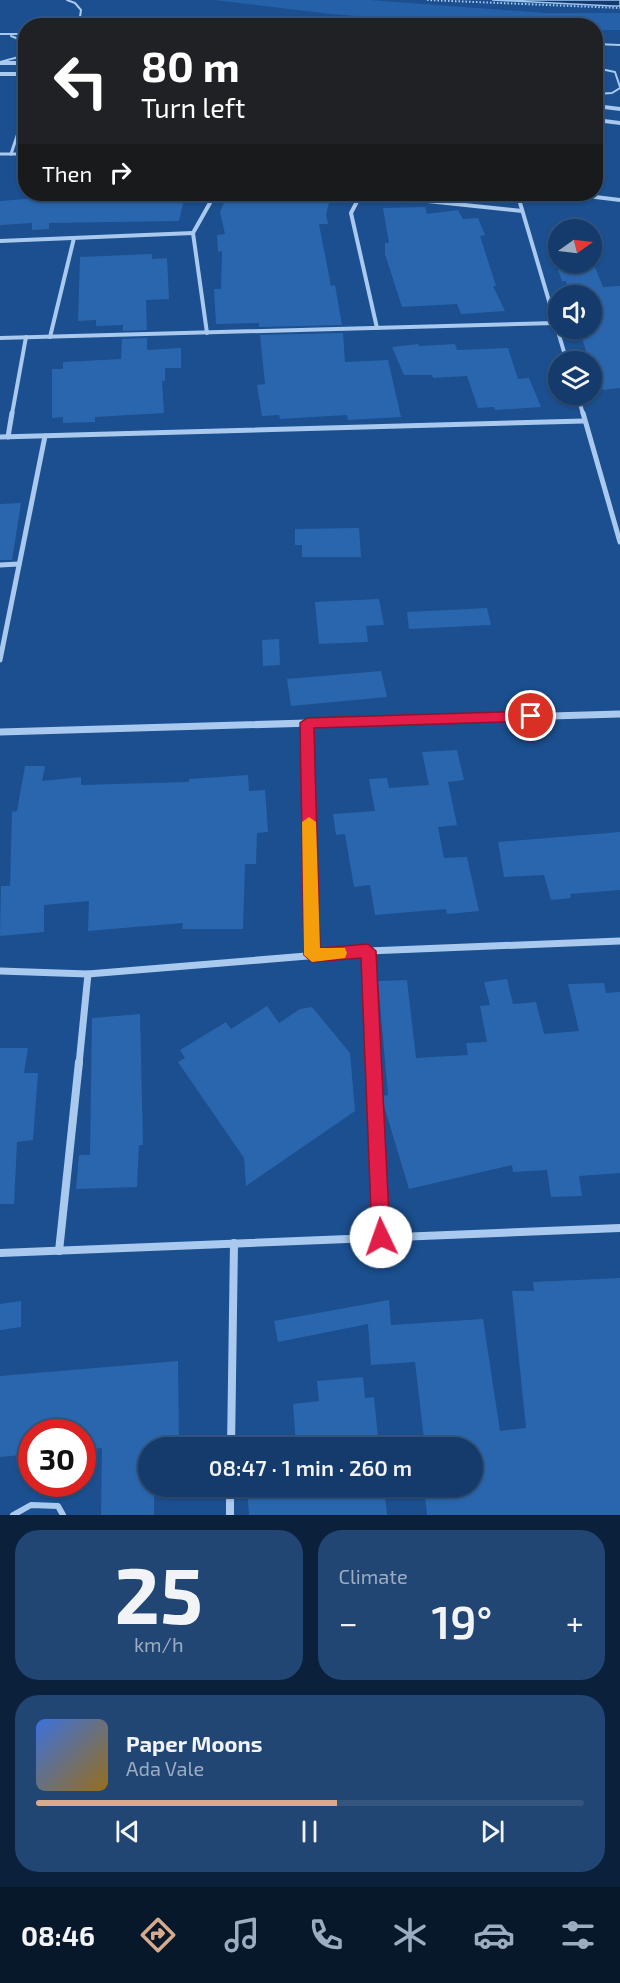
<!DOCTYPE html>
<html lang="en">
<head>
<meta charset="utf-8">
<style>
  body { margin:0; font-family:"Exo 2",sans-serif; background:#214673; color:#f1f3f6; height:100vh; display:flex; flex-direction:column; font-size:22px; white-space:nowrap }
  * { box-sizing:border-box; margin:0 }
  p { font-size:20px; color:#9dadc1 }
  .icon { flex:none; width:33px; height:33px; fill:none; stroke:currentColor; stroke-width:2; stroke-linecap:round; stroke-linejoin:round }
  .map { position:relative; height:1515px; overflow:hidden }
  .panel { display:flex; flex-direction:column; gap:15px; padding:15px; background:#0b203b; flex:1 }
  .panel>* { flex:none }
  .top-card { position:absolute; left:18px; top:18px; width:585px; height:183px; border-radius:24px; box-shadow:0 2px 4px #0004,0 0 0 2px #33557e; background:#202124; color:#fff; overflow:hidden }
  .needle { width:39px; rotate:76deg }
  .buttons { position:absolute; left:548px; top:219px; display:grid; gap:12px }
  .buttons a { display:grid; place-items:center; width:54px; height:54px; border-radius:50%; background:#143b6b; box-shadow:0 2px 4px #0004,0 0 0 2px #33557e; font-size:30px }
  .speed { position:absolute; left:18px; top:1419px; display:flex; gap:12px; font-size:30px; font-weight:700; text-align:center }
  .speed>* { display:grid; place-content:center; width:78px; height:78px; border-radius:50%; background:#143b6b; box-shadow:0 2px 4px #0004,0 0 0 2px #33557e; line-height:1 }
  .speed .limit { border:9px solid #d22; background:#fff; color:#111 }
  .pin { position:absolute; display:grid; place-items:center; width:51px; height:51px; color:#fff; margin:-26px; border:3px solid #fff; border-radius:50%; box-shadow:0 2px 6px #0007 }
  .me { position:absolute; width:66px; margin:-33px; rotate:357deg; stroke-linejoin:round; filter:drop-shadow(0 0 4px #0008) }
  .turn { display:flex; align-items:center; gap:21px; height:126px; padding:0 24px; font-size:27px }
  .turn .icon { width:78px; height:78px; stroke-width:2.5 }
  .turn b { display:block; font-size:42px; line-height:51px }
  .then { display:flex; align-items:center; height:57px; padding:0 24px; background:#0003; gap:12px; font-size:22px }
  .big { font-size:45px; font-weight:600; line-height:1.1 }
  .panel .widget { flex:1; display:flex; flex-direction:column; justify-content:center; gap:9px; min-width:0; padding:0 21px; border-radius:24px; background:#214673 }
  .panel .dial { align-items:center; gap:0 }
  .dial b { font-size:78px; line-height:1 }
  .song { display:flex; align-items:center; gap:18px }
  .cover { width:72px; height:72px; border-radius:9px; background:linear-gradient(135deg,hsl(220 70% 55%),hsl(40 70% 35%)) }
  .played { height:6px; border-radius:3px; background:linear-gradient(90deg,#d6ab8b 55%,#33557e 55%) }
  .keys { display:flex; justify-content:space-around; direction:ltr }
  .heat { display:flex; justify-content:space-between; align-items:center; font-size:33px; direction:ltr }
  .panel .tiles { flex:1; display:grid; gap:15px; grid-template-columns:1fr 1fr }
  .widget:last-child { grid-column:span 2 }
  .trip { position:absolute; left:138px; top:1437px; width:345px; height:60px; border-radius:30px; background:#143b6b; box-shadow:0 2px 4px #0004,0 0 0 2px #33557e; font-weight:600; line-height:60px; text-align:center }
  .tab-bar { display:flex; height:96px; justify-content:space-around; align-items:center; background:#08182b; color:#9dadc1 }
  .tab-bar .icon { width:42px; height:42px }
  .tab-bar .active { color:#d6ab8b }
  .tab-bar b { font-size:27px; color:#f1f3f6 }
  .map>svg:first-child { display:block }
</style>
</head>
<body>
<div class="map">
<svg width="620" height="1515" viewBox="0 0 620 1515">
  <rect width="100%" height="100%" fill="#1b4f8f"/>
  <path fill="#2461a8" d="M214,0H370L545,13H620V30H596V26L476,25L330,14Z"/>
  <path fill="#123a6d" stroke="#9cc4f0" stroke-width="1.5" d="M492,0H620V6H613Z"/>
  <g fill="#2a66ad">
    <path d="M37,194H185L179,221L49,223V229L32,230V223L0,225V201L38,198Z"/>
    <path d="M228,194H331L326,215L328,224H319L331,286L335,285L342,325L259,327V323L216,324L214,289H221L222,251L218,252L217,235L225,234L220,212Z"/>
    <path d="M425,207L427,214L458,210L463,219L478,218L485,235L480,236L496,286H493L505,311L461,314L457,304L402,307L385,254V243H389L383,208Z"/>
    <path d="M152,254V259L167,258L169,299L146,300L147,330L123,331V325L96,326V320L78,321L80,257Z"/>
    <path d="M555,262H593L603,287L620,286V388L603,390L597,377H594L579,328H591V296H570L566,281H562Z"/>
    <path d="M343,333L345,362L388,360L401,417L348,420L347,415L280,419L279,415L262,416L257,385L265,384L260,335Z"/>
    <path d="M147,338V350L181,348V368H165V381H162L164,413L95,417V422L63,423V417L52,418V369H63V362L121,359L122,339Z"/>
    <path d="M418,344L419,346L455,344L457,350L508,348L518,379L529,378L541,407L495,410L494,407L478,408L467,376L433,378L432,375H404L392,347Z"/>
    <path d="M21,503L12,560H0V504Z"/>
    <path d="M359,528L361,557H302V545H295V529Z"/>
    <path d="M379,599L384,625L366,626L368,642L319,644L315,602Z"/>
    <path d="M487,608L491,625L409,629L407,612Z"/>
    <path d="M279,639L280,665L263,666L262,640Z"/>
    <path d="M381,671L387,697L291,706L287,679Z"/>
    <path d="M457,750L464,780L448,782L457,825L438,827L444,858L467,857L479,911L447,914L446,909L375,915L370,885L354,887L345,834L336,835L333,814L375,811L369,779L387,778L389,788L429,785L422,752Z"/>
    <path d="M25,766H45L42,781L81,777V785L189,782V779L248,775L249,791L265,790L268,832L257,833L256,864H245L243,929H182L183,923L88,931L89,901L44,905V932L0,936L1,886H10L12,812L17,811Z"/>
    <path d="M620,832V890L570,894L571,898L551,900L544,875L504,877L498,842Z"/>
    <path d="M507,979L513,1004L536,1002L544,1034L579,1031L568,984L604,983L606,993L620,992V1173L579,1176L582,1196L551,1197L547,1170L513,1172L512,1165L409,1189L381,1096L388,1095L378,981L407,980L416,1058L468,1055L466,1043L487,1042L480,1006L490,1005L484,982Z"/>
    <path d="M267,1006L279,1023L300,1009L312,1007L350,1053L355,1111L246,1186L244,1158L178,1062L185,1058L180,1050L226,1022L231,1029Z"/>
    <path d="M140,1014L143,1145H139L137,1187L76,1189L79,1155H90L92,1018Z"/>
    <path d="M0,1048H28L24,1073H38L33,1140L17,1142L14,1204H0Z"/>
    <path d="M620,1278V1515H427L424,1486H472V1448H425L415,1362L371,1365L368,1324L278,1342L274,1321L389,1300L391,1325L483,1319L500,1431L526,1428L512,1291H534L533,1282Z"/>
    <path d="M21,1301V1327L0,1330V1304Z"/>
    <path d="M178,1361L179,1448H148V1486H154V1515H101L102,1448L82,1450V1432H32V1454L0,1457V1376Z"/>
    <path d="M363,1377L365,1398L374,1397L379,1448H310V1443L296,1444L293,1404L319,1401L317,1381Z"/>
    <path d="M247,1486H384L387,1515H249Z"/>
  </g>
  <g fill="none" stroke-linecap="round" stroke-linejoin="round">
    <path stroke="#a9c9ee" stroke-width="2" stroke-dasharray="1.5 2" stroke-linecap="butt" d="M427,0L620,8"/>
    <g stroke="#a9c9ee" stroke-width="2">
      <path d="M65,26L80,17L81,10L75,3L67,0"/>
      <path d="M0,34H26"/>
      <path d="M11,36L26,42"/>
      <path d="M596,44L620,45"/>
      <path d="M0,62L26,55"/>
      <path d="M596,68L615,72L620,87"/>
      <path d="M596,94L612,93L620,88"/>
    </g>
    <path stroke="#a9c9ee" stroke-width="6" d="M13,1515L31,1505L58,1506L63,1515"/>
    <g stroke="#a9c9ee" stroke-width="3">
      <path d="M0,154H26"/>
      <path d="M11,154L26,109"/>
    </g>
    <g stroke="#a9c9ee" stroke-width="4">
      <path d="M361,194L522,211"/>
      <path d="M361,194L351,213L377,328"/>
      <path d="M520,194L518,196L567,362"/>
      <path d="M571,194L620,200"/>
      <path d="M0,241L193,233"/>
      <path d="M207,333L193,233L215,194"/>
      <path d="M50,337L74,238"/>
      <path d="M0,338L555,323"/>
      <path d="M577,394L583,414"/>
      <path d="M12,414L26,337"/>
    </g>
    <g stroke="#a9c9ee" stroke-width="5">
      <path d="M583,413L620,542"/>
      <path d="M0,437L584,421"/>
      <path d="M8,437L12,413"/>
      <path d="M0,565L19,564"/>
      <path d="M0,660L45,436"/>
    </g>
    <g stroke="#a9c9ee" stroke-width="7">
      <path d="M307,723L312,955"/>
      <path d="M0,732L620,714"/>
      <path d="M368,951L373,1064"/>
      <path d="M0,971L88,974L368,951L620,941"/>
      <path d="M79,1064L88,974"/>
    </g>
    <g stroke="#a9c9ee" stroke-width="8">
      <path d="M373,1062L381,1237"/>
      <path d="M59,1251L79,1062"/>
      <path d="M0,1253L620,1228"/>
      <path d="M231,1448L234,1243"/>
      <path d="M230,1486V1515"/>
    </g>
    <g fill="#a9c9ee" fill-rule="evenodd">
      <rect x="0" y="61" width="26" height="4"/>
      <rect x="0" y="72" width="26" height="4"/>
      <path d="M596,104L620,107V111L596,108Z"/>
      <path d="M596,118L620,121V125L596,122Z"/>
    </g>
  </g>
  <path fill="#e11d48" stroke="#92132f" stroke-width="1.5" d="M531,711L537,716L531,721L314,728L320,948L368,944L376,951L390,1237L387,1244L381,1246L375,1244L372,1237L361,958L312,962L304,955L300,723L307,718Z"/>
  <path fill="#f59e0b" d="M309,817L316,822L320,948H345L347,953L345,958L312,962L304,955L302,822Z"/>
</svg>
<div class="buttons">
<a><svg class="needle" viewBox="-14 -14 28 28"><path d="M0-13l5 13h-10z" fill="#e53935"/><path d="M0 13l5-13h-10z" fill="#9dadc1"/></svg></a>
<a><svg class="icon" aria-label="sound" viewBox="0 0 24 24"><path d="M4 9h4l5-4v14l-5-4H4zM17 9q2 3 0 6"/></svg></a>
<a><svg class="icon" aria-label="layers" viewBox="0 0 24 24"><path d="M12 4l9 5-9 5-9-5zM3 14l9 5 9-5"/></svg></a>
</div>
<div class="speed"><div class="limit">30</div></div>
<div class="pin" style="left:531px;top:716px;background:#d93025"><svg class="icon" aria-label="arrive" viewBox="0 0 24 24"><path d="M6 21V4h12l-3 4 3 4H6"/></svg></div>
<svg class="me" style="left:381px;top:1237px" viewBox="-20 -20 40 40"><circle r="19" fill="#fff"/><path d="M0-13L10 11 0 6-10 11z" fill="#e11d48"/></svg>
<div class="trip">08:47 · 1 min · 260 m</div>
<div class="top-card">
<div class="turn"><svg class="icon" aria-label="left" viewBox="0 0 24 24"><path d="M17 20v-9H6M10 6l-5 5 5 5"/></svg><div><b>80 m</b>Turn left</div></div>
<div class="then">Then<svg class="icon" aria-label="right" viewBox="0 0 24 24"><path d="M7 20v-9h11M14 6l5 5-5 5"/></svg></div>
</div>
</div>
<section class="panel">
<div class="tiles">
<div class="widget dial"><b>25</b><p>km/h</p></div>
<div class="widget"><p>Climate</p>
<div class="heat"><a>−</a><b class="big">19°</b><a>+</a></div>
</div>
<div class="widget">
<div class="song"><i class="cover"></i><div><b>Paper Moons</b><p>Ada Vale</p></div></div>
<div class="played"></div>
<div class="keys"><svg class="icon" aria-label="previous" viewBox="0 0 24 24"><path d="M18 5L8 12l10 7zM5 5v14"/></svg><svg class="icon" aria-label="pause" viewBox="0 0 24 24"><path d="M8 5v14M16 5v14"/></svg><svg class="icon" aria-label="next" viewBox="0 0 24 24"><path d="M6 5l10 7-10 7zM19 5v14"/></svg></div>
</div>
</div>
</section>
<nav class="tab-bar">
<b>08:46</b>
<svg class="icon active" aria-label="directions" viewBox="0 0 24 24"><path d="M12 3l9 9-9 9-9-9zM9 14v-3h6M13 9l2 2-2 2"/></svg>
<svg class="icon" aria-label="music" viewBox="0 0 24 24"><path d="M9 18V5l10-2v13"/><circle cx="6" cy="18" r="3"/><circle cx="16" cy="16" r="3"/></svg>
<svg class="icon" aria-label="phone" viewBox="0 0 24 24"><path d="M5 4h4l2 5-3 2q2 4 5 5l2-3 5 2v4C11 20 4 13 5 4z"/></svg>
<svg class="icon" aria-label="climate" viewBox="0 0 24 24"><path d="M12 3v18M4 7l16 10M4 17L20 7"/></svg>
<svg class="icon" aria-label="car" viewBox="0 0 24 24"><path d="M5 17H2v-5l4-1 3-4h7l3 4 3 1v5h-3M9 17h6M6 11h13"/><circle cx="7" cy="17" r="2"/><circle cx="17" cy="17" r="2"/></svg>
<svg class="icon" aria-label="filters" viewBox="0 0 24 24"><path d="M4 7h16M4 17h16"/><circle cx="9" cy="7" r="2"/><circle cx="15" cy="17" r="2"/></svg>
</nav>
</body>
</html>
